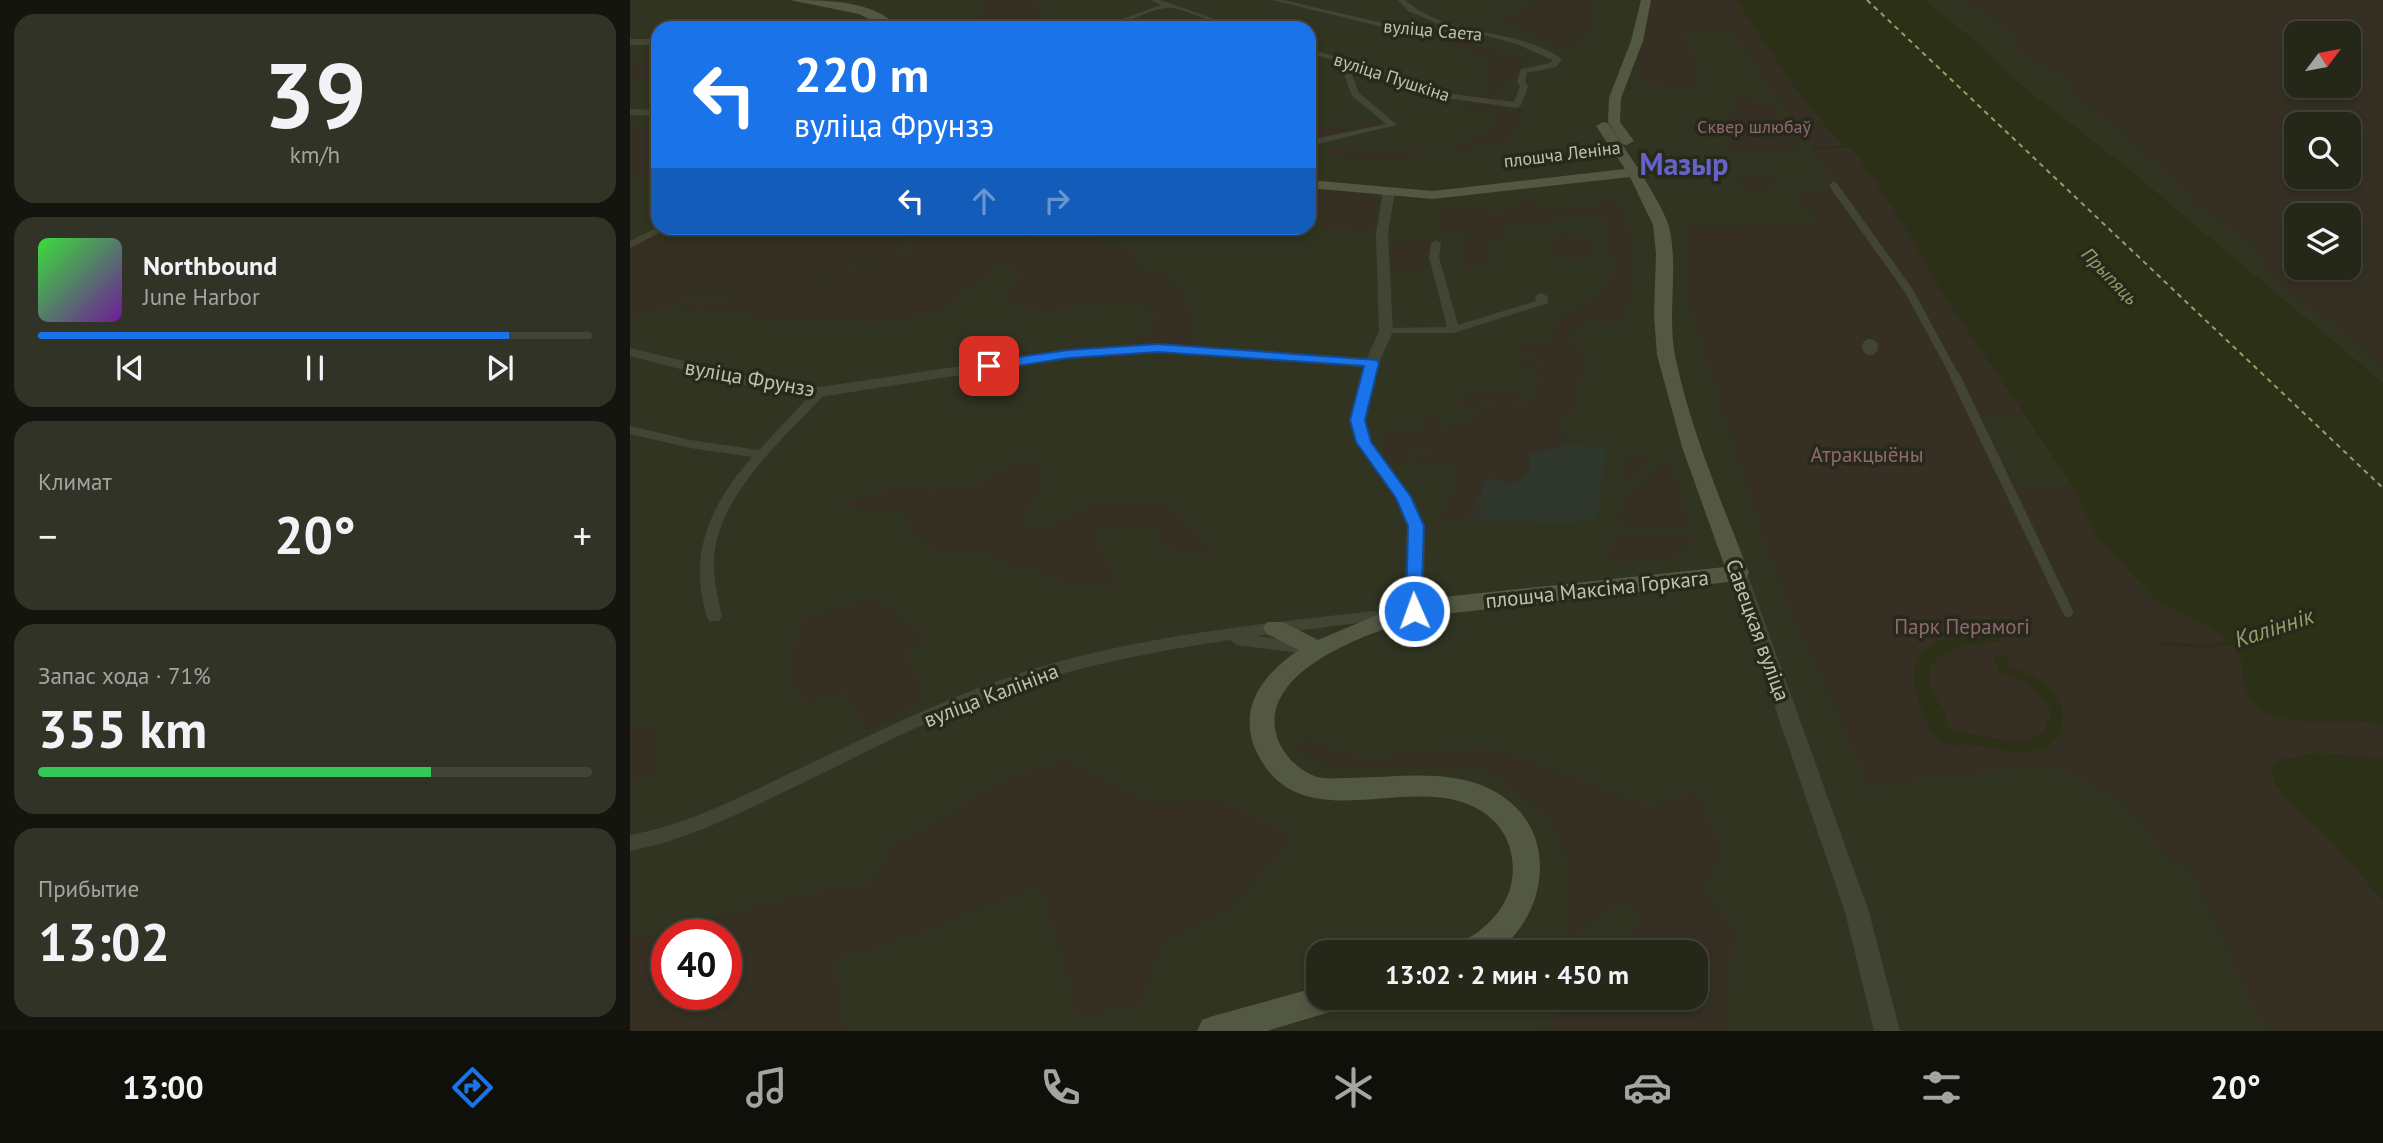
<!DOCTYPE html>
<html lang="ru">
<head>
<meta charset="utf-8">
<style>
  body { margin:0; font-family:"PT Sans",sans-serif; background:#313326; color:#f1f3f6; height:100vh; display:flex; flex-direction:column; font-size:26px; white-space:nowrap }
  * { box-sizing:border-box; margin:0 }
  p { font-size:23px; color:#a3a5a2 }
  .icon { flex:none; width:38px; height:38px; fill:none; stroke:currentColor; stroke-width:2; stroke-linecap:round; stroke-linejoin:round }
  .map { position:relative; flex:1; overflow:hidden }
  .panel { display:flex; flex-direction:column; gap:14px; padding:14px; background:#14150e; width:630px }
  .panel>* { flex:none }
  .guide { position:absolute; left:21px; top:21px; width:665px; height:214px; border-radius:21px; box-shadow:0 4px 10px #0003,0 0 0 2px #424438; background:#1a73e8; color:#fff; overflow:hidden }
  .needle { width:46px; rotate:58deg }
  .controls { position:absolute; left:1654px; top:21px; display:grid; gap:14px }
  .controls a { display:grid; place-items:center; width:77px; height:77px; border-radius:14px; background:#252719; box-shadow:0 4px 10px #0003,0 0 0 2px #424438; font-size:35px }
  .speed { position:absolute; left:21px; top:919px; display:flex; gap:14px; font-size:35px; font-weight:700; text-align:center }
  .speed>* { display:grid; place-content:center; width:91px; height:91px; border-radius:50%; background:#252719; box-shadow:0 4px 10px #0003,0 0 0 2px #424438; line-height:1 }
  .speed .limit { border:10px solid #d22; background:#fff; color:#111 }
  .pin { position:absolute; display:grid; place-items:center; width:60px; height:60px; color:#fff; margin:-30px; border-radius:14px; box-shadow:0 4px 10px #0006 }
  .me { position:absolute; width:77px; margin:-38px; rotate:358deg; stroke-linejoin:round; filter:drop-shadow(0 0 5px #0008) }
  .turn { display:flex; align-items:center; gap:24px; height:147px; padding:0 28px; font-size:32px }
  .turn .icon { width:91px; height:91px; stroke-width:2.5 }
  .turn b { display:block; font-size:49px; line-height:60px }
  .lanes { display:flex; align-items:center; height:66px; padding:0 28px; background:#0003; justify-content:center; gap:35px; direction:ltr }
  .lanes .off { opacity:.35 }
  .big { font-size:52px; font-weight:800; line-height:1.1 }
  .panel .widget { flex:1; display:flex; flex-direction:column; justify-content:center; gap:10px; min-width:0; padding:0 24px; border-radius:21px; background:#313326 }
  .panel .dial { align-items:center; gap:0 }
  .dial b { font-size:91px; line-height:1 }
  .song { display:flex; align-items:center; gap:21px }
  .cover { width:84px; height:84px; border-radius:10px; background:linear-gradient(135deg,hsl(120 70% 55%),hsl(280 70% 35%)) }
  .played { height:7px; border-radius:4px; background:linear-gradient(90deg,#1a73e8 85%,#424438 85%) }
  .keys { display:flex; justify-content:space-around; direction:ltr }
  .heat { display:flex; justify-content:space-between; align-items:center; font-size:38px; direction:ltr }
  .charge { height:10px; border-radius:5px; background:linear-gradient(90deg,#34c759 71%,#424438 0) }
  .trip { position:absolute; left:676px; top:940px; width:402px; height:70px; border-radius:21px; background:#252719; box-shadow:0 4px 10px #0003,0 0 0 2px #424438; font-weight:800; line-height:70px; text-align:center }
  .tabs { display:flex; height:112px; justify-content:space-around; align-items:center; background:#0f100a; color:#a3a5a2 }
  .tabs .icon { width:49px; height:49px }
  .tabs .active { color:#1a73e8 }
  .tabs b { font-size:32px; color:#f1f3f6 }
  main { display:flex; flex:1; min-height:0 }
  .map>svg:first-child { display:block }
</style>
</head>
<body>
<main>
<section class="panel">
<div class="widget dial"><b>39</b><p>km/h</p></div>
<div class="widget">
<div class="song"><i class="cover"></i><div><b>Northbound</b><p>June Harbor</p></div></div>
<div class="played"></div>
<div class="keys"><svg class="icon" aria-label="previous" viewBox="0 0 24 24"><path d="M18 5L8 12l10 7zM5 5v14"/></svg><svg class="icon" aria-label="pause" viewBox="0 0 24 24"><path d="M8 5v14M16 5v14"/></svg><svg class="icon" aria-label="next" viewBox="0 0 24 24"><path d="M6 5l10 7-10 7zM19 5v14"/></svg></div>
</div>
<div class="widget"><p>Климат</p>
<div class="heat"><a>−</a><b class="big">20°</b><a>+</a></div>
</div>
<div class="widget"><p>Запас хода · 71%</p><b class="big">355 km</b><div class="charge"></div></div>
<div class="widget"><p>Прибытие</p><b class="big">13:02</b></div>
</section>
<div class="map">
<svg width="1753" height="1031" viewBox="0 0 1753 1031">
  <rect width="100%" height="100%" fill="#313421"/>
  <path fill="#2f372c" d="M914,443L977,447L967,519L950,518L948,525L820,518L849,479H892L896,449Z"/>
  <g fill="#353023" fill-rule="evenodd">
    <path d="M346,0H401L412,12L400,28H349L347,12L358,8Z"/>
    <path d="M900,0H962L960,32L951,35V44L922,46L860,15L863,11L902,22L884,9L903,4Z"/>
    <path d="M1021,0H1106L1163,85L1203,134L1230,161L1275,225L1319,303L1396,416H1348L1388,489L1443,486L1468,538L1516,592L1538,608L1592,634L1607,648L1612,668L1634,710C1673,727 1713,714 1753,725V758L1686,753L1660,756L1653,794L1701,841L1753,901V1031H1636L1558,868L1541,861L1492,802L1443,772L1411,765L1240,786L1161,612L1130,529L1059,302L1056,227L1190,226L1164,192L1210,187L1100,29L1052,31L1067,65L1066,87L1008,83L1010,69L1002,68Z"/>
    <path d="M1327,0H1753V368L1721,338L1651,287L1617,241L1566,205L1534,169L1507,148L1482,123L1441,95L1436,78L1402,61L1387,47L1382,35L1361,16ZM1666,33H1718V86H1666ZM1718,124V177H1666V124ZM1666,215H1718V268H1666Z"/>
    <path d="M793,39L827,41L897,59L887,76L879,79L859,99L853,98L863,83L851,80L863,67L861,60C838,52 817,42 792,40C782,39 773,42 764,41Z"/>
    <path d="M28,58V78L0,79V61Z"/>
    <path d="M1110,96L1141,104L1172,150L1099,153C1098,133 1094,111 1110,96Z"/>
    <path d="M832,104L906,112L893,115L881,139C824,154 741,171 683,148C730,151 814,164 854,134C861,129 867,120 872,113L830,108Z"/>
    <path d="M743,121L749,124L679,138V124L719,126Z"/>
    <path d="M28,123V171L13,179L0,174V127Z"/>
    <path d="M1136,171L1147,185H1141L1144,189L1116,191L1106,176Z"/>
    <path d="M679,188L741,195L749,200L742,230L679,226Z"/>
    <path d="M900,199L905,207L939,209L976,202L984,203L994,210L1005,259L999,306L991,310L993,318C983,328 969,322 957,320L940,334L942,349L953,350L960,358L953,361L959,369L944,386L951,400L947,408L926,424L938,440L928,447L900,454V470L885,483L871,482L863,477L852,483L851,496L845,499L844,505L854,509C839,519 831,521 812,519L829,472L818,464L788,467L779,464L802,453L800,443L779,447L781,455L771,463H763L753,454L755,444L749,440V436L770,429L779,435L795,429L794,418L810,415L809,427L817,430L824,425L847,420L839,415L865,406L862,399L846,407L828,410L835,393L852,394L876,387L892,395L883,404L892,407L910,393L905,389L912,378L889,364L890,359L907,365L915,362L909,355L895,353L890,345L895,340L919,342L930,316L967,297L984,277L979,232L974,220L980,218L963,214L930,221L918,219L920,223L899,229L900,224L876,225L869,230L875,232L869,236L871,237L856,246L863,256C854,264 849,270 837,268C834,258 832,246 839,238L835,231L810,233L809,230L819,225H810V208C832,206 849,212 871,211C879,211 885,207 892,207L891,203Z"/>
    <path d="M39,228H265L277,243L268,255L224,264L132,303L75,294L0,319V248Z"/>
    <path d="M295,228L309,231L315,228H419L391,237L396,242L443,228H455L442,235L496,247L514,271H533L554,293L566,347L536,343L472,348L501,342L503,336L519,333L528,313L499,301L411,310L371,300L392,274L370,263L308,312L255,323L156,322L68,308L31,314L70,300L138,304L223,269L274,257L286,243L304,233L287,238L281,233Z"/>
    <path d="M939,235L963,239L966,259L952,256L950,260H938L936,248H934V258L925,259L922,236Z"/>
    <path d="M801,242V255L796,259L798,270L761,272L762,243Z"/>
    <path d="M1003,453L1013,455L1016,462L987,488L994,459Z"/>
    <path d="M388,462H407L414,480L389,524L416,531L462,503L534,504L583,550L558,555L533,544L527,529L505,525L462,532L487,587L438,583L347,553H311L280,533L276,510L200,508L280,484L299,492L344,488Z"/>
    <path d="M1035,462L1042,465L1060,528L988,525L990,502Z"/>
    <path d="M984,534L1058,536L1061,541C1050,563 1011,563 989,563L980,556Z"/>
    <path d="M247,598L295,640L274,653L295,699L237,730L215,690L175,703L157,670L176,617Z"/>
    <path d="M23,724L24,775L0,782V730Z"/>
    <path d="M673,738L731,758L848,747L896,759L1018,806L1067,793L1093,857L1082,869L1075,892L1104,928L1094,1031H910L946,998H1066V952H986L1013,916L991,901L937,939L940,871L924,824L859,770L699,767L673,755L663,743Z"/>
    <path d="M437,761L521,803L593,802L666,838L593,915L534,941L509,1006L448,1016L411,885L260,944L204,959L212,1031H0V938L190,891L240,885L263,847L381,776ZM37,934H96V994H37Z"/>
  </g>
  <g fill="#2c3016">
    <path d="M1106,0H1294L1356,50L1381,77L1490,162L1753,383V725C1709,712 1641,739 1614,690L1612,662L1603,643L1583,629L1526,600L1468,538L1443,486L1310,289L1267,214L1227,155L1203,134L1163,85Z"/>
    <path d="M1332,633L1370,634L1371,642C1325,642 1270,659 1316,712C1316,719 1314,723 1319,728C1324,733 1385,742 1395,741C1402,739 1409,733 1415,730L1421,711C1409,688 1393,679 1369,672L1363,655L1377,656L1379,667C1392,672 1406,676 1417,686C1440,708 1440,742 1405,751C1383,757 1364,746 1342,745C1331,744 1322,747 1312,741C1300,733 1297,722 1292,710C1274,664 1286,646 1332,633Z"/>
    <path d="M1686,753L1753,758V901L1701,841L1653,794L1645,784L1642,769L1650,760Z"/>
  </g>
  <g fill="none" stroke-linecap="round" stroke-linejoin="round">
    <path stroke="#2c3016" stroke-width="2" d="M1184,149L1221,146"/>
    <path stroke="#2c3016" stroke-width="3.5" d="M1531,644L1581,646L1605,642"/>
    <path stroke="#969e6a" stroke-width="2" stroke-dasharray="5 4.5" stroke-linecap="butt" d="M1237,0L1753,488"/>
    <g stroke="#424534" stroke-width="8">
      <path d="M1204,186L1279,291L1326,378"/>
      <circle cx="1240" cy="347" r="4"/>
    </g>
    <path stroke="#424534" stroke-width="10" d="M1325,376L1438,612"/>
    <g fill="#424534" fill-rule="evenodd">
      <path d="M520,0H530L611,28C588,28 552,6 536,8C512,11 492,28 467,28L531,5Z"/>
      <path d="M642,0H654L765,26L816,27L778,11L768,0H775C819,39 885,26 932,59L926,67L897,73L895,81L898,87L891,105L887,108L802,96L745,73L718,65L729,93L767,125L679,146V140L756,124L722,96L709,62L679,53V49L751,69L807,92L884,102L890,87L887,81L891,69L920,63L923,60L886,44L861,37L829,32L765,30Z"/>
      <path d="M0,109L28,110V116L0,115Z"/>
      <path d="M28,227L39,228L0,248V241Z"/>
      <path d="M806,240L811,243L809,257L828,325L906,301L905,296L911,293L917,296L918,303L824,333H752L750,331L756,328L817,327L799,257L801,243Z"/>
      <path d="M190,388L194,389L196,392L194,395C154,438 88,495 84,558C83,578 88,598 92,617L89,621H79C74,612 73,600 71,589C64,538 89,495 122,457L60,448L0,434V426L60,440L129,450L186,389Z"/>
      <path d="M762,609L767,610L770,614L767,618L627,636L683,644L685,648L683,652L677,654L607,645L600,640C519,652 439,668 362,696C263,733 171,788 73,829L34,843L0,851V835C56,825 107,799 158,774C220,745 282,714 346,689C478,637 623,625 762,609Z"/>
    </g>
    <g fill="#424534" fill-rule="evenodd">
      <rect x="0" y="39" width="28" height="6"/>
      <path d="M759,187L765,191L758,234L763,331L749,363L735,420L742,442L782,497L795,526L794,611L791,616H777L774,611L777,526L765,498L726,442L719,420L733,367L528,352L439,358L190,397L104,383L0,356V348L104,373L190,387L439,350L528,344L737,358L749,331L746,234L753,191Z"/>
      <path d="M1108,567L1117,573L1239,912L1270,1031H1244L1215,912L1099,573Z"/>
    </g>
    <g fill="#535843" fill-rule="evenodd">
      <path d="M160,0C194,0 245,0 269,28H257L229,14Z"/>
      <path d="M1011,0H1021L1013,41L991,98L990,122L1004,141L997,145L992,144L978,122L979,98L1001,41Z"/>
      <path d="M973,122L978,123L1007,167L1015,165L1022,169L1012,174C1020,190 1034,209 1039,227C1049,268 1037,313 1045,355C1060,430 1092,502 1119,573L1116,578L1108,581L797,616C748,629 626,668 647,737C653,754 665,767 682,775C692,780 707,778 718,778C765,778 817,768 860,789C929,823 922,909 867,952H825C830,940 838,939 848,932C874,912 888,886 881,853C877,832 862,815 842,806C775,774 670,840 627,753C617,733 617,710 628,691C638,674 652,661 669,650L637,634L633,628L637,622H653L688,640L754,612L813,597L1095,567L1052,447L1027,355L1024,315L1026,254L1023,225L1000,177L803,199L679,188V180L803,191L995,169L966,126Z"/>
      <path d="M688,987V998H717L713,1008L637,1031H567L572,1020L583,1016Z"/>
    </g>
  </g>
  <path fill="#1a73e8" stroke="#114b97" stroke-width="2" d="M528,344L747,360L749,363L735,420L741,442L781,497L794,526L791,615L784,617L776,611L778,526L766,498L726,442L720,420L734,366L528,352L439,358L359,370L353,366L359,361L439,350Z"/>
  <g text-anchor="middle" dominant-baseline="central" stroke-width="7" stroke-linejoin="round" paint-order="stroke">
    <g font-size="18" fill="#bec2ae" stroke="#27291a">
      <text transform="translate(803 30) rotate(5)">вуліца Саета</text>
      <text transform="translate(762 77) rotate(18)">вуліца Пушкіна</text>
      <text transform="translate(932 154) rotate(-7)">плошча Леніна</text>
    </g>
    <g font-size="18" fill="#906870" stroke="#27291a">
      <text x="1124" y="126">Сквер шлюбаў</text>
    </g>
    <g font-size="19" font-style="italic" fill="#969e6a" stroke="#27291a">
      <text transform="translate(1480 276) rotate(46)">Прыпяць</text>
    </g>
    <g font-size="21" fill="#bec2ae" stroke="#27291a">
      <text transform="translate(120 378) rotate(10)">вуліца Фрунзэ</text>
      <text transform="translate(967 589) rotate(-6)">плошча Максіма Горкага</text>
      <text transform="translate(1128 630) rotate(70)">Савецкая вуліца</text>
      <text transform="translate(361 695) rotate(-21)">вуліца Калініна</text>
    </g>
    <g font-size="21" fill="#906870" stroke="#27291a">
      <text x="1237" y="454">Атракцыёны</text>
      <text x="1332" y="626">Парк Перамогі</text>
    </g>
    <g font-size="23" font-style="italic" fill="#969e6a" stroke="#27291a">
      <text transform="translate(1644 627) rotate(-18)">Каліннік</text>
    </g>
    <g font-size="30" font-weight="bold" fill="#6563c9" stroke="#27291a">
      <text x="1054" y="163">Мазыр</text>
    </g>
  </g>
</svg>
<div class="controls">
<a><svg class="needle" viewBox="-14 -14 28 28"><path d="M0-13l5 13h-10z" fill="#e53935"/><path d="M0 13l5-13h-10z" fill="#a3a5a2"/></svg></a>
<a><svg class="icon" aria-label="search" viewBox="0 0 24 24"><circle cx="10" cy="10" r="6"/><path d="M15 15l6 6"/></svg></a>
<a><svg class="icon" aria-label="layers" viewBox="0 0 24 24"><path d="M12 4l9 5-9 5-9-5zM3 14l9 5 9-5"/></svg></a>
</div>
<div class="speed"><div class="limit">40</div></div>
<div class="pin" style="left:359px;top:366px;background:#d93025"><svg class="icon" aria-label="arrive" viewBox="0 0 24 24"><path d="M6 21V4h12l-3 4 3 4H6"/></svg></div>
<svg class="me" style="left:784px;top:611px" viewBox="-20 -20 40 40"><circle r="17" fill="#1a73e8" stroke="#fff" stroke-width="3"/><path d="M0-11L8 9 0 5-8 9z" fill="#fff"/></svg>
<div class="trip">13:02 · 2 мин · 450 m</div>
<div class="guide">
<div class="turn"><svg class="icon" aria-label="left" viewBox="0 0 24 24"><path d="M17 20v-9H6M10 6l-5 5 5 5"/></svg><div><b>220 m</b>вуліца Фрунзэ</div></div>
<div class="lanes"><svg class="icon" aria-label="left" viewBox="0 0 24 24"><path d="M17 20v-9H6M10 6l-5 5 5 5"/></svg><svg class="icon off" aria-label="ahead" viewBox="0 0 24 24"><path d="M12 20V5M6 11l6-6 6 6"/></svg><svg class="icon off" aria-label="right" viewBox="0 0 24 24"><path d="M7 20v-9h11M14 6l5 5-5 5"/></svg></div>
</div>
</div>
</main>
<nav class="tabs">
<b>13:00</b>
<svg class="icon active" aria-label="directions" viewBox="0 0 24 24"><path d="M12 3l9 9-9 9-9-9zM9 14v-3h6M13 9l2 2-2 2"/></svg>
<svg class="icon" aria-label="music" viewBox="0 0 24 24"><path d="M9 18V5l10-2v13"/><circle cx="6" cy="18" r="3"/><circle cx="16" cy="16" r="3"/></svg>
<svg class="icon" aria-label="phone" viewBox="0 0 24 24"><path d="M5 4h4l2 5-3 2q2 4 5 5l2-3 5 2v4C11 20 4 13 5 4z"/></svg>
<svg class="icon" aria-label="climate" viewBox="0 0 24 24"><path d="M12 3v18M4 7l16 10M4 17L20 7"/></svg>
<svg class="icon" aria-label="car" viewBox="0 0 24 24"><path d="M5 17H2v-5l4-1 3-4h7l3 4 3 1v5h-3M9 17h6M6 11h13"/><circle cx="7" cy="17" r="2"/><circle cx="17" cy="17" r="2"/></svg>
<svg class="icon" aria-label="filters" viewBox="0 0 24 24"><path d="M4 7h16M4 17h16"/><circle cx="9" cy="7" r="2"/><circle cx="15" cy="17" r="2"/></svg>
<b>20°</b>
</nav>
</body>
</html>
